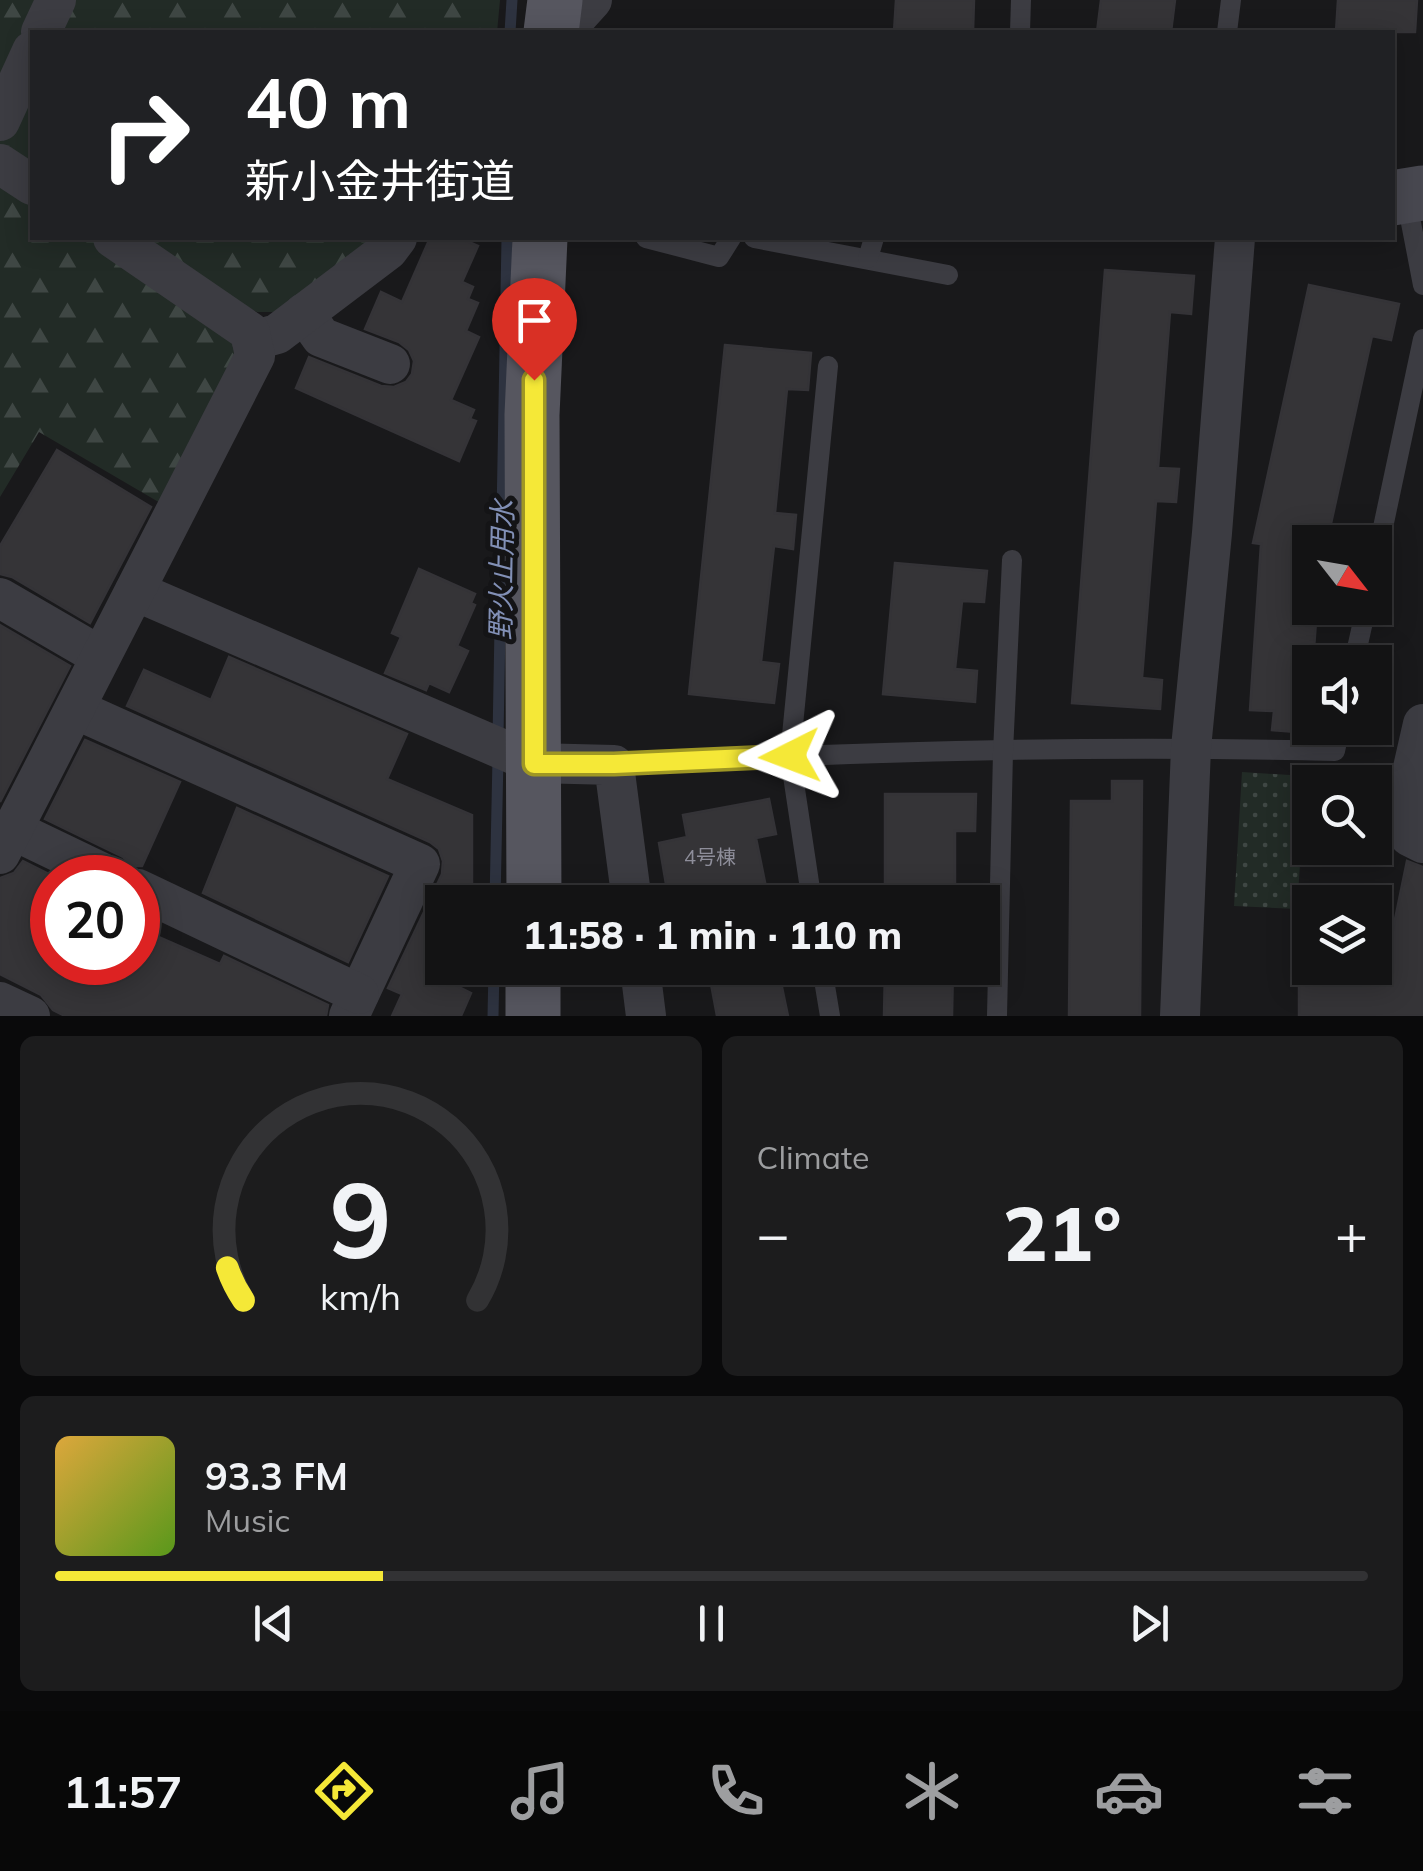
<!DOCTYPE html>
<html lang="en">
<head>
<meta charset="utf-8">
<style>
  body { margin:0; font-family:Mulish,"Noto Sans JP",sans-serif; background:#1c1c1d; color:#f1f3f6; height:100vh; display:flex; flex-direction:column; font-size:38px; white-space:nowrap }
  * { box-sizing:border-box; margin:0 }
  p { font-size:32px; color:#9d9ea0 }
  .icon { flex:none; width:55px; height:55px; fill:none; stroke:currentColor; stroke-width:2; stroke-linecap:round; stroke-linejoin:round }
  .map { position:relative; height:1016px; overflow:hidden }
  .sheet { display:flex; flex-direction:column; gap:20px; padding:20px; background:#0a0a0b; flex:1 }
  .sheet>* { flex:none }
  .guide { position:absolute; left:30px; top:30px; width:1365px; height:210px; border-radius:0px; box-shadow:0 5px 25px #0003,0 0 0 2px #323234; background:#202124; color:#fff; overflow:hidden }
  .needle { width:65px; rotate:121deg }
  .buttons { position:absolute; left:1292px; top:525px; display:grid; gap:20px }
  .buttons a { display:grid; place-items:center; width:100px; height:100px; border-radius:0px; background:#131314; box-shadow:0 5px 25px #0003,0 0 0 2px #323234; font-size:50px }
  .speed { position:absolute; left:30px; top:855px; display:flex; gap:20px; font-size:50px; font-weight:700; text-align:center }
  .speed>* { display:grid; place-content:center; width:130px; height:130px; border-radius:50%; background:#131314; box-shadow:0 5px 25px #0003,0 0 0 2px #323234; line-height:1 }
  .speed .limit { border:15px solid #d22; background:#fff; color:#111 }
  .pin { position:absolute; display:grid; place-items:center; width:85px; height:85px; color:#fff; margin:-102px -42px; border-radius:50% 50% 50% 0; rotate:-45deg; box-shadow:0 0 10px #0007 }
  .pin .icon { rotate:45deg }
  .me { position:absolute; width:110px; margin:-55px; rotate:267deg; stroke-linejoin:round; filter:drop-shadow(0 0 8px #0008) }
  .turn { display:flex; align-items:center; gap:35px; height:210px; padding:0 50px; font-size:45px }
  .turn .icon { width:130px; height:130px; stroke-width:2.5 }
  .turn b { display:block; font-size:70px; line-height:85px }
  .big { font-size:75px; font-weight:800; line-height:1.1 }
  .sheet .card { flex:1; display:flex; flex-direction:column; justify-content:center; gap:15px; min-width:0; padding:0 35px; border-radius:15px; background:#1c1c1d }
  .sheet .dial { align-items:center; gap:0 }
  .dial svg { height:260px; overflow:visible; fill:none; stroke:#323234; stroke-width:7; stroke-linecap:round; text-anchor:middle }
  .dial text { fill:#f1f3f6; stroke:none }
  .song { display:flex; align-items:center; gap:30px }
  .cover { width:120px; height:120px; border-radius:15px; background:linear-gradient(135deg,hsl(40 70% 55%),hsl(90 70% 35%)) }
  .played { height:10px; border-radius:5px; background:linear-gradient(90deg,#f5e837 25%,#323234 25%) }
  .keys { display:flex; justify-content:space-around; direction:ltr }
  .heat { display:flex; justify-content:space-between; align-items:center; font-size:55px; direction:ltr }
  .sheet .tiles { flex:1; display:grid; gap:20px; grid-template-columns:1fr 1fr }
  .card:last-child { grid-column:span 2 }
  .trip { position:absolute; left:425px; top:885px; width:575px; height:100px; border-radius:0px; background:#131314; box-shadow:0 5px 25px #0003,0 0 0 2px #323234; font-weight:800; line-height:100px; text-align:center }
  .menu { display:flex; height:160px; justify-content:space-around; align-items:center; background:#080808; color:#9d9ea0 }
  .menu .icon { width:70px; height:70px }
  .menu .on { color:#f5e837 }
  .menu b { font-size:45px; color:#f1f3f6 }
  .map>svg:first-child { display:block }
</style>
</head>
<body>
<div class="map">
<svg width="1423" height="1016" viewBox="0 0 1423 1016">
  <defs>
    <pattern id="forest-firs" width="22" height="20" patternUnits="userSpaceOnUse" patternTransform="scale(2.5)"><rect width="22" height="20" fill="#222b26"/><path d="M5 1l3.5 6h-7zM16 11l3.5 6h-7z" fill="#3f4744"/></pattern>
    <pattern id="park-dots" width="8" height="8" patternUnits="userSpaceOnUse" patternTransform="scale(2.5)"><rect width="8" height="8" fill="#222b26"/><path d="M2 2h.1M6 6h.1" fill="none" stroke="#3f4744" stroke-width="1.8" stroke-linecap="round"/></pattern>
  </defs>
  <rect width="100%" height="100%" fill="#19191b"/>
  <path fill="url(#forest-firs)" d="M0,0H500L497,32H32V238H382L281,312H257L122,243L242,347L162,504L39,432L0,497Z"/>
  <path fill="url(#park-dots)" d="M1242,772L1306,776L1297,909L1234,906Z"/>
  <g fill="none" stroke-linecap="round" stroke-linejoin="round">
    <g stroke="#2e3340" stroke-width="11">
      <path d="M510,32L512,0"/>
      <path d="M498,738L507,238"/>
      <path d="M495,902L498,757"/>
      <path d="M493,1016L494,968"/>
    </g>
  </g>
  <g fill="#353437" stroke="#343337" stroke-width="2.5">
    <path d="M896,0H974L973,32H894Z"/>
    <path d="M1101,0H1175L1171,32H1097Z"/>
    <path d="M1338,0H1417L1415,32H1336Z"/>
    <path d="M430,238H460L478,246L462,282L473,287L468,299L478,303L466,331L479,337L451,400L474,410L470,419L476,421L459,461L296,388L309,357L381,386L394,387L406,382L412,374L414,361L409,350L399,342L365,329L381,292L402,302Z"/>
    <path d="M1105,270L1194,276L1191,314L1170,312L1158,468L1179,469L1176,502L1156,501L1142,678L1162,680L1160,709L1072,703Z"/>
    <path d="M1309,285L1399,304L1391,340L1372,336L1327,542H1310V608H1317L1313,662H1310L1308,733L1272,730L1274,711L1250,710L1261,544L1253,543Z"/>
    <path d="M725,345L811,353L808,390L787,389L775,513L796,515L793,549L774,546L761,662L779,664L774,703L689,694Z"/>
    <path d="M57,450L151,507L90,623L12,577L0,574V546Z"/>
    <path d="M895,563L987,571L984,602L962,601L955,669L977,671L975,702L883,694Z"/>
    <path d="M419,569L475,594L471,603L475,605L457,646L468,651L449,692L429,683L426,690L385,673L401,637L392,633Z"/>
    <path d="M0,625L70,666L0,802Z"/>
    <path d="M229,657L407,734L387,779L472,815V902H442V968L466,970L459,987L471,993L461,1016H392L402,994L388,988L442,874L443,861L439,849L430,842L127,706L144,670L211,700Z"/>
    <path d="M85,740L180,782L142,866H133L123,857L45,819Z"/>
    <path d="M1112,781H1142L1140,1016H1069L1071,801H1112Z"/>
    <path d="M885,794H976L975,831H955V902H885Z"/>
    <path d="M769,799L776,834L756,838L769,902H669L659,843L687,837L683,815Z"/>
    <path d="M237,808L388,876L348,962L203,893Z"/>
    <path d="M23,861L57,878H52V962H138V928L220,964L224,956L328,1005L326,1016H65L53,1010L41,995L0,974V878L14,873Z"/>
    <path d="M1407,861L1423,867V1016H1299V968H1385Z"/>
    <path d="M708,968H778L788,1016H717Z"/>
    <path d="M885,968H953L952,1016H884Z"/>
  </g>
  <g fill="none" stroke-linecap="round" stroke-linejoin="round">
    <g stroke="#3c3c42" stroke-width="20">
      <path d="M1020,32L1021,0"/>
      <path d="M1227,32L1231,0"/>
      <path d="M1406,197L1423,285"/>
      <path d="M646,238L719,257L731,238"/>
      <path d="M754,238L948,275"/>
      <path d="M868,258L874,238"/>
      <path d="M1375,565L1423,339"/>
      <path d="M1354,662L1366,608"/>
      <path d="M614,765C854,751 1095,745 1335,751L1340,728"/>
      <path d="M812,902L790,756L828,366"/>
      <path d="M822,968L830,1016"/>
      <path d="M997,1016L1003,752L1012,560"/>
    </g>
    <g stroke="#3c3c42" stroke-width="40">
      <path d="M41,32L56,0"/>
      <path d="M563,32L592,0"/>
      <path d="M0,121L32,51"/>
      <path d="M0,164L32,185"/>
      <path d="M304,313L321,337L390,364"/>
      <path d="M252,341L277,334L388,250L397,238"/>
      <path d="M135,591L534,763L614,765L632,902"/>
      <path d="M0,598L100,656"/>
      <path d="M75,709L420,864L349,1016"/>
      <path d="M1423,724L1403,812L1409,836L1423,843"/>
      <path d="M13,830L113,878"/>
      <path d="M0,854L255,356L250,332L113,238"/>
      <path d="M138,889L359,994"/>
      <path d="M640,968L646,1016"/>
      <path d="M0,1002L30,1016"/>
      <path d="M1180,1016L1191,748L1212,533L1235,238"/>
    </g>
    <path stroke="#484850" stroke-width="55" d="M1392,198L1423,193"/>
    <g stroke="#56565f" stroke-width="55">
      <path d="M551,32L555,0"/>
      <path d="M534,902L532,415L540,238"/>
      <path d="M533,1016V968"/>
    </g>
  </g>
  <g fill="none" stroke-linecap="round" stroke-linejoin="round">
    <defs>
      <path id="route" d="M534,380V764H614L790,756"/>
    </defs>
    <use href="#route" stroke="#9f9724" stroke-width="25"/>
    <use href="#route" stroke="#f5e837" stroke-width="18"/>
  </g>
  <g text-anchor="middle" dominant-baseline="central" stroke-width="10" stroke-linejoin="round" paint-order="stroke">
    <g font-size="20" fill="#8e8e9a">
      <text x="710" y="856">4号棟</text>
    </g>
    <g font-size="28" font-style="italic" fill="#8290b6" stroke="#141416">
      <text transform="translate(501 570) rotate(-89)">野火止用水</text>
    </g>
  </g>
</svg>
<div class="buttons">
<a><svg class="needle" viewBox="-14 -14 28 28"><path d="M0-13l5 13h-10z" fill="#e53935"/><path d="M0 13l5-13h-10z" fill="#9d9ea0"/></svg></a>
<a><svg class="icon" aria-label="sound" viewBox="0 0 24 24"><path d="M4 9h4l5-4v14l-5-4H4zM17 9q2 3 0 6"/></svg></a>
<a><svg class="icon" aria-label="search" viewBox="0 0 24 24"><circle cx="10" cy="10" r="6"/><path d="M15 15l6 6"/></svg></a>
<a><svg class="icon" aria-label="layers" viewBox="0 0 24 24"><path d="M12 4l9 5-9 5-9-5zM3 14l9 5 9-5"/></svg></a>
</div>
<div class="speed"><div class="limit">20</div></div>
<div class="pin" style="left:534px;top:380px;background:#d93025"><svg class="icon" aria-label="arrive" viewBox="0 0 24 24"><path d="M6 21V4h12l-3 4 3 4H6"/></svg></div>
<svg class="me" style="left:790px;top:756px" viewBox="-20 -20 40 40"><path d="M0-17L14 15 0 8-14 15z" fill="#f5e837" stroke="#fff" stroke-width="4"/></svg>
<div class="trip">11:58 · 1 min · 110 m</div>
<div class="guide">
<div class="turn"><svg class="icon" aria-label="right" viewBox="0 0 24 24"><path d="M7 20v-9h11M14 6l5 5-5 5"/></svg><div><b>40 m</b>新小金井街道</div></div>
</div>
</div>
<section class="sheet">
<div class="tiles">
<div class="card dial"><svg viewBox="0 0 100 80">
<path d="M14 69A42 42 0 1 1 86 69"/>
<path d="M14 69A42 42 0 0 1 9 59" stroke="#f5e837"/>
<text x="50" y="56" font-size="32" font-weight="700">9</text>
<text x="50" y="72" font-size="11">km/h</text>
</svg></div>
<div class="card"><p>Climate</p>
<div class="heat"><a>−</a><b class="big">21°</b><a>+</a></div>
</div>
<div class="card">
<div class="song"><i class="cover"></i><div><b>93.3 FM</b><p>Music</p></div></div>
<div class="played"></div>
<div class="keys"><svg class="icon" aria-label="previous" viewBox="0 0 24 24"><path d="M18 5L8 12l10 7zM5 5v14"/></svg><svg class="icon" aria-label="pause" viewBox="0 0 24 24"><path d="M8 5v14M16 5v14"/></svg><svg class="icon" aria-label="next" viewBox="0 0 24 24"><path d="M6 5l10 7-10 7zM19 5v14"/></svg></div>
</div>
</div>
</section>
<nav class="menu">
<b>11:57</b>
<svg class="icon on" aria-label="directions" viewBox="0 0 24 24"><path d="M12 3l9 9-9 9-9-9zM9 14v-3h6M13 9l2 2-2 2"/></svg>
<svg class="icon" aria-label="music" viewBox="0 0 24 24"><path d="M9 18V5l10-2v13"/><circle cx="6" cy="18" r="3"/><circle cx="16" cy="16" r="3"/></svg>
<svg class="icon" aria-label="phone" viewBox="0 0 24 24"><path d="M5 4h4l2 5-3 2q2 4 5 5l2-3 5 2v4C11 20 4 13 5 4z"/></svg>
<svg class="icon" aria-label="climate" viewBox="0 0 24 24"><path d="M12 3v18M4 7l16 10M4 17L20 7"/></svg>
<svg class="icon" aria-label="car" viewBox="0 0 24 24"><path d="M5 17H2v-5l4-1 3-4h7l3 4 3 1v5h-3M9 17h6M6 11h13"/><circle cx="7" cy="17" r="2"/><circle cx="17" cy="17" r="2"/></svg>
<svg class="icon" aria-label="filters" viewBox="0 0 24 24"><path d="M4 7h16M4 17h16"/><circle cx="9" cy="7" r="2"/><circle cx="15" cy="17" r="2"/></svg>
</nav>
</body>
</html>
